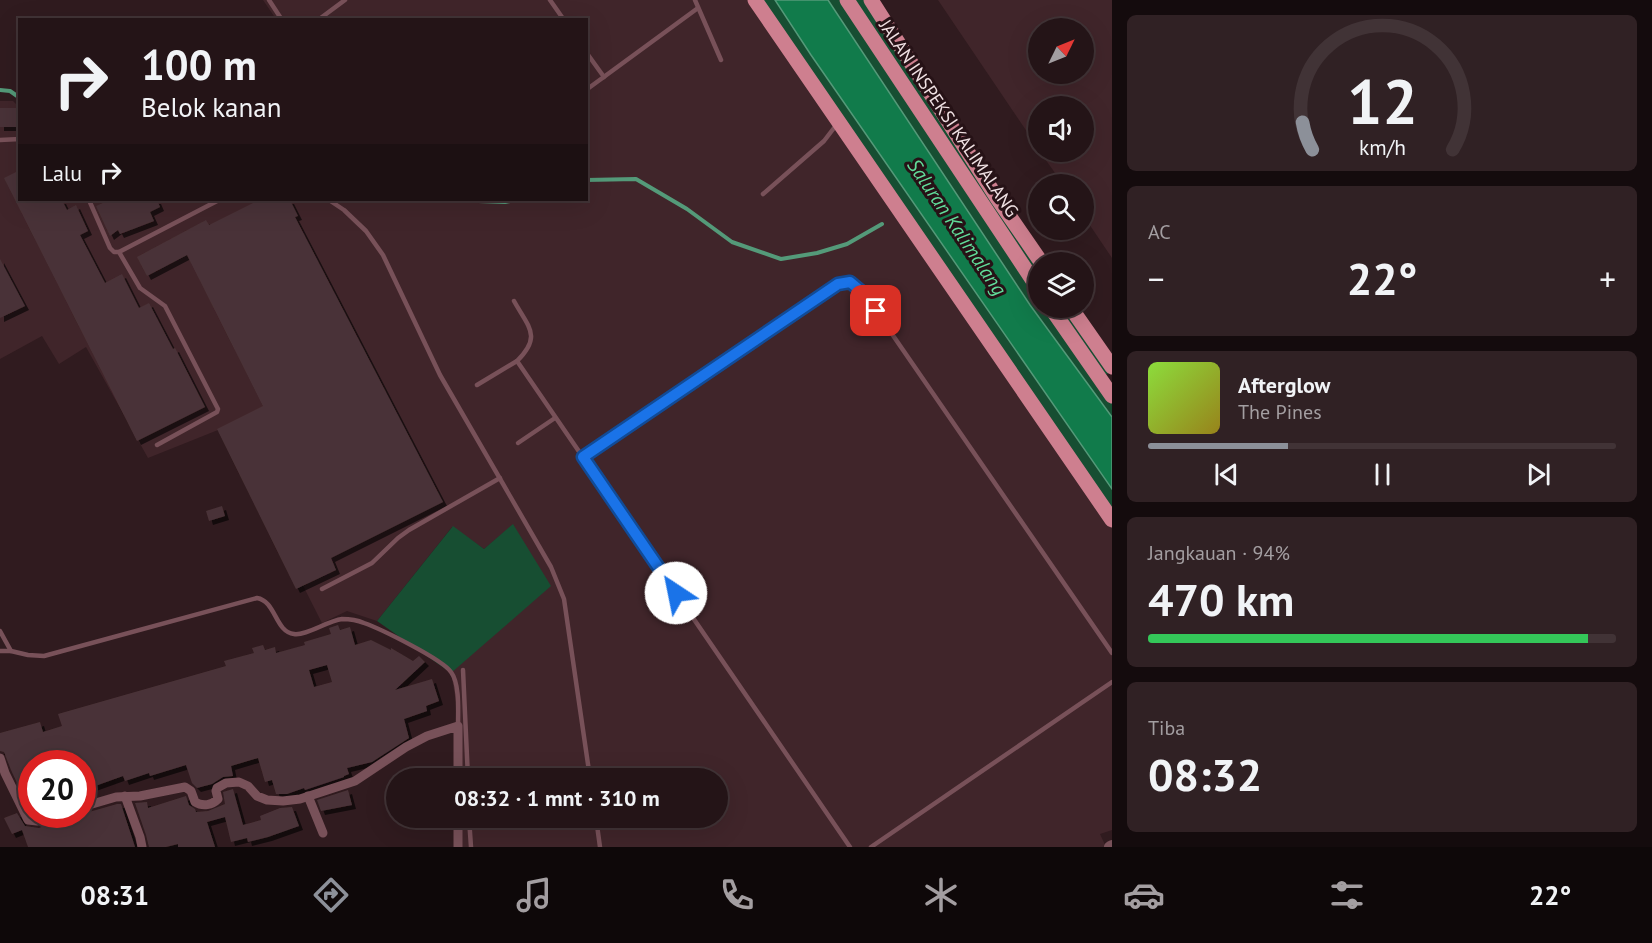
<!DOCTYPE html>
<html lang="id">
<head>
<meta charset="utf-8">
<style>
  body { margin:0; font-family:"PT Sans",sans-serif; background:#302124; color:#f1f3f6; height:100vh; display:flex; flex-direction:column; font-size:22px; white-space:nowrap }
  * { box-sizing:border-box; margin:0 }
  p { font-size:20px; color:#a39ea1 }
  .icon { flex:none; width:33px; height:33px; fill:none; stroke:currentColor; stroke-width:2; stroke-linecap:round; stroke-linejoin:round }
  .map { position:relative; flex:1; overflow:hidden }
  .drawer { display:flex; flex-direction:column; gap:15px; padding:15px; background:#140b0d; width:540px }
  .drawer>* { flex:none }
  .banner { position:absolute; left:18px; top:18px; width:570px; height:183px; border-radius:0px; box-shadow:0 6px 24px #0002,0 0 0 2px #413336; background:#241417; color:#f1f3f6; overflow:hidden }
  .needle { width:39px; rotate:47deg }
  .fabs { position:absolute; left:1028px; top:18px; display:grid; gap:12px }
  .fabs a { display:grid; place-items:center; width:66px; height:66px; border-radius:50%; background:#241417; box-shadow:0 6px 24px #0002,0 0 0 2px #413336; font-size:30px }
  .speed { position:absolute; left:18px; top:750px; display:flex; gap:12px; font-size:30px; font-weight:700; text-align:center }
  .speed>* { display:grid; place-content:center; width:78px; height:78px; border-radius:50%; background:#241417; box-shadow:0 6px 24px #0002,0 0 0 2px #413336; line-height:1 }
  .speed .limit { border:9px solid #d22; background:#fff; color:#111 }
  .pin { position:absolute; display:grid; place-items:center; width:51px; height:51px; color:#fff; margin:-26px; border-radius:12px; box-shadow:0 3px 9px #0006 }
  .me { position:absolute; width:66px; margin:-33px; rotate:326deg; stroke-linejoin:round; filter:drop-shadow(0 0 4px #0008) }
  .turn { display:flex; align-items:center; gap:21px; height:126px; padding:0 24px; font-size:27px }
  .turn .icon { width:78px; height:78px; stroke-width:2.5 }
  .turn b { display:block; font-size:42px; line-height:51px }
  .then { display:flex; align-items:center; height:57px; padding:0 24px; background:#0003; gap:12px; font-size:22px }
  .big { font-size:45px; font-weight:700; line-height:1.1 }
  .drawer .card { flex:1; display:flex; flex-direction:column; justify-content:center; gap:9px; min-width:0; padding:0 21px; border-radius:9px; background:#302124 }
  .drawer .dial { align-items:center; gap:0 }
  .dial svg { height:156px; overflow:visible; fill:none; stroke:#413336; stroke-width:7; stroke-linecap:round; text-anchor:middle }
  .dial text { fill:#f1f3f6; stroke:none }
  .song { display:flex; align-items:center; gap:18px }
  .cover { width:72px; height:72px; border-radius:9px; background:linear-gradient(135deg,hsl(90 70% 55%),hsl(50 70% 35%)) }
  .played { height:6px; border-radius:3px; background:linear-gradient(90deg,#8c9099 30%,#413336 30%) }
  .keys { display:flex; justify-content:space-around; direction:ltr }
  .heat { display:flex; justify-content:space-between; align-items:center; font-size:33px; direction:ltr }
  .charge { height:9px; border-radius:4px; background:linear-gradient(90deg,#34c759 94%,#413336 0) }
  .trip { position:absolute; left:386px; top:768px; width:342px; height:60px; border-radius:30px; background:#241417; box-shadow:0 6px 24px #0002,0 0 0 2px #413336; font-weight:700; line-height:60px; text-align:center }
  .menu { display:flex; height:96px; justify-content:space-around; align-items:center; background:#0e0809; color:#a39ea1 }
  .menu .icon { width:42px; height:42px }
  .menu .on { color:#8c9099 }
  .menu b { font-size:27px; color:#f1f3f6 }
  main { display:flex; flex:1; min-height:0 }
  .map>svg:first-child { display:block }
</style>
</head>
<body>
<main>
<div class="map">
<svg width="1112" height="847" viewBox="0 0 1112 847">
  <defs>
    <filter id="shadow"><feDropShadow dx="4" dy="4" stdDeviation="0" flood-color="#0009"/></filter>
  </defs>
  <rect width="100%" height="100%" fill="#301b1f"/>
  <g fill="#40252a" fill-rule="evenodd">
    <path d="M263,0H751L1112,525V830L1100,834L1106,847H461L460,818H717V778H459L458,714L451,673L513,525L484,549L452,527L377,621L347,611L322,623L223,428L148,458L86,347L59,364L42,336L0,359V101H13L19,107L20,200H586V20L276,19Z"/>
    <path d="M938,0H1112V258L1083,215V184H1063L1040,152H1083V106H1038V148ZM1038,28H1083V74H1038Z"/>
  </g>
  <g fill="#174e32">
    <path d="M755,0H775L811,55L1112,489V520Z"/>
    <path d="M828,0H871L1038,262V308H1071L1112,371L1099,379L1112,396V417L1030,305Z"/>
    <path d="M513,524L551,586L451,673L377,621L453,526L484,549Z"/>
  </g>
  <path fill="#117b4b" stroke="#549a79" stroke-width="1.5" d="M775,0H828L1030,305L1112,417V489L811,55Z"/>
  <g fill="none" stroke-linecap="round" stroke-linejoin="round">
    <g stroke="#549a79" stroke-width="4">
      <path d="M0,90L10,91L20,98"/>
      <path d="M586,180L636,179L687,209L732,242L781,259L817,253L847,244L882,224"/>
      <path d="M452,200L505,202L514,200"/>
    </g>
  </g>
  <g fill="#4a3337" fill-rule="evenodd" filter="url(#shadow)">
    <rect x="0" y="108" width="20" height="19"/>
    <path d="M20,170V200H62L67,210L76,205L88,231L80,235L105,283L122,274L139,308L149,303L173,349L175,348L205,407L137,441L4,178Z"/>
    <path d="M110,200H157L160,207L150,212L154,221L120,234L118,230L110,236L96,206Z"/>
    <path d="M259,200H290L298,216L295,217L443,502L331,558L336,570L296,589L217,429L263,406L187,255L147,276L137,257L206,220L209,225Z"/>
    <path d="M0,259L25,306L0,318Z"/>
    <path d="M222,506L225,516L209,521L206,511Z"/>
    <path d="M338,625L340,630L350,627L355,645L371,640L391,650V648L413,661L419,656L425,662L395,690L432,679L439,701L426,706L427,711L404,719L409,738L372,762L347,768L349,774L344,776V777L305,790L304,788L287,794H276L272,780L265,782L258,758L231,766L233,776L223,777L212,784L197,788L192,783L186,765L150,776L149,773L125,781L123,776L84,790L82,785V764H32V812L20,784L18,785L11,770L4,752L0,751V733L40,722L43,732L62,726L58,714L226,666L224,661L254,653L252,648L263,645L265,650L275,647L276,653L305,645L304,642L331,634L329,628ZM327,665L332,682L314,687L309,670Z"/>
    <path d="M233,789L243,825L261,820L260,816L280,808L292,807L299,826L268,837L248,842L247,838L231,842L225,817L207,822L215,847H178V844L166,847H149L146,835L135,803L147,802L148,808L186,796L189,805L195,809L196,812L208,811L225,804L223,792Z"/>
    <path d="M348,790L352,805L321,811L317,800Z"/>
    <path d="M117,804H121L135,847H28L22,830L12,834L4,818L17,813L25,826L39,828L60,820L65,814H82Z"/>
  </g>
  <g fill="none" stroke-linecap="round" stroke-linejoin="round">
    <g stroke="#785159" stroke-width="4.5">
      <path d="M269,0L282,20"/>
      <path d="M550,0L564,20"/>
      <path d="M695,0L721,60"/>
      <path d="M318,20L345,0"/>
      <path d="M586,52L604,77"/>
      <path d="M586,90L698,8"/>
      <path d="M0,140L20,139"/>
      <path d="M763,194L824,141L837,124"/>
      <path d="M89,200L110,248L114,252H119L140,288L165,306L218,409L217,412L157,445"/>
      <path d="M329,200L344,210L366,231L383,255L440,375L551,567L564,599L590,778"/>
      <path d="M119,252L219,200"/>
      <path d="M514,301C529,328 542,336 517,361L850,847"/>
      <path d="M477,385L517,361"/>
      <path d="M518,443L555,418"/>
      <path d="M583,457L838,284L850,282L863,292L1112,653"/>
      <path d="M322,589L372,563L398,538L409,530L500,478"/>
      <path d="M0,631L11,651L28,655L44,656L257,598C276,601 275,632 294,634C306,636 327,621 342,619C349,619 357,620 364,623C381,629 442,659 451,672C460,684 458,712 458,726"/>
      <path d="M0,651H11"/>
      <path d="M463,670L468,778"/>
      <path d="M469,818L471,847"/>
      <path d="M596,818L600,847"/>
      <path d="M871,847L1112,682"/>
    </g>
    <g stroke="#785159" stroke-width="9">
      <path d="M0,758L5,773L28,820L37,821L58,814"/>
      <path d="M125,796L140,837L142,847"/>
      <path d="M308,796L323,833"/>
      <path d="M82,807L116,797L140,796L185,787L191,791L195,802C203,807 212,805 218,799L216,791L217,788L226,783L239,782L248,786L257,796L267,800L283,801L300,799L355,781L406,747L427,736L458,726V778"/>
      <path d="M458,847V818"/>
    </g>
    <path stroke="#785159" stroke-width="12" d="M1110,847L1112,846"/>
    <g stroke="#ce7f8f" stroke-width="15">
      <path d="M755,0L1112,520"/>
      <path d="M847,0L1038,288"/>
      <path d="M871,0L997,198L1041,262"/>
      <path d="M1051,308L1112,396"/>
      <path d="M1071,308L1112,367"/>
    </g>
  </g>
  <g fill="none" stroke-linecap="round" stroke-linejoin="round">
    <defs>
      <path id="route" d="M676,593L583,457L838,284L850,282L862,292L876,311"/>
    </defs>
    <use href="#route" stroke="#114b97" stroke-width="15"/>
    <use href="#route" stroke="#1a73e8" stroke-width="10"/>
  </g>
  <g text-anchor="middle" dominant-baseline="central" stroke-width="6" stroke-linejoin="round" paint-order="stroke">
    <g font-size="18" fill="#f0e1e3" stroke="#261216">
      <text transform="translate(949 118) rotate(56)">JALAN INSPEKSI KALIMALANG</text>
    </g>
    <g font-size="20" font-style="italic" fill="#61dc99" stroke="#261216">
      <text transform="translate(957 227) rotate(56)">Saluran Kalimalang</text>
    </g>
  </g>
</svg>
<div class="fabs">
<a><svg class="needle" viewBox="-14 -14 28 28"><path d="M0-13l5 13h-10z" fill="#e53935"/><path d="M0 13l5-13h-10z" fill="#a39ea1"/></svg></a>
<a><svg class="icon" aria-label="sound" viewBox="0 0 24 24"><path d="M4 9h4l5-4v14l-5-4H4zM17 9q2 3 0 6"/></svg></a>
<a><svg class="icon" aria-label="search" viewBox="0 0 24 24"><circle cx="10" cy="10" r="6"/><path d="M15 15l6 6"/></svg></a>
<a><svg class="icon" aria-label="layers" viewBox="0 0 24 24"><path d="M12 4l9 5-9 5-9-5zM3 14l9 5 9-5"/></svg></a>
</div>
<div class="speed"><div class="limit">20</div></div>
<div class="pin" style="left:876px;top:311px;background:#d93025"><svg class="icon" aria-label="arrive" viewBox="0 0 24 24"><path d="M6 21V4h12l-3 4 3 4H6"/></svg></div>
<svg class="me" style="left:676px;top:593px" viewBox="-20 -20 40 40"><circle r="19" fill="#fff"/><path d="M0-13L10 11 0 6-10 11z" fill="#1a73e8"/></svg>
<div class="trip">08:32 · 1 mnt · 310 m</div>
<div class="banner">
<div class="turn"><svg class="icon" aria-label="right" viewBox="0 0 24 24"><path d="M7 20v-9h11M14 6l5 5-5 5"/></svg><div><b>100 m</b>Belok kanan</div></div>
<div class="then">Lalu<svg class="icon" aria-label="right" viewBox="0 0 24 24"><path d="M7 20v-9h11M14 6l5 5-5 5"/></svg></div>
</div>
</div>
<section class="drawer">
<div class="card dial"><svg viewBox="0 0 100 80">
<path d="M14 69A42 42 0 1 1 86 69"/>
<path d="M14 69A42 42 0 0 1 9 55" stroke="#8c9099"/>
<text x="50" y="56" font-size="32" font-weight="700">12</text>
<text x="50" y="72" font-size="11">km/h</text>
</svg></div>
<div class="card"><p>AC</p>
<div class="heat"><a>−</a><b class="big">22°</b><a>+</a></div>
</div>
<div class="card">
<div class="song"><i class="cover"></i><div><b>Afterglow</b><p>The Pines</p></div></div>
<div class="played"></div>
<div class="keys"><svg class="icon" aria-label="previous" viewBox="0 0 24 24"><path d="M18 5L8 12l10 7zM5 5v14"/></svg><svg class="icon" aria-label="pause" viewBox="0 0 24 24"><path d="M8 5v14M16 5v14"/></svg><svg class="icon" aria-label="next" viewBox="0 0 24 24"><path d="M6 5l10 7-10 7zM19 5v14"/></svg></div>
</div>
<div class="card"><p>Jangkauan · 94%</p><b class="big">470 km</b><div class="charge"></div></div>
<div class="card"><p>Tiba</p><b class="big">08:32</b></div>
</section>
</main>
<nav class="menu">
<b>08:31</b>
<svg class="icon on" aria-label="directions" viewBox="0 0 24 24"><path d="M12 3l9 9-9 9-9-9zM9 14v-3h6M13 9l2 2-2 2"/></svg>
<svg class="icon" aria-label="music" viewBox="0 0 24 24"><path d="M9 18V5l10-2v13"/><circle cx="6" cy="18" r="3"/><circle cx="16" cy="16" r="3"/></svg>
<svg class="icon" aria-label="phone" viewBox="0 0 24 24"><path d="M5 4h4l2 5-3 2q2 4 5 5l2-3 5 2v4C11 20 4 13 5 4z"/></svg>
<svg class="icon" aria-label="climate" viewBox="0 0 24 24"><path d="M12 3v18M4 7l16 10M4 17L20 7"/></svg>
<svg class="icon" aria-label="car" viewBox="0 0 24 24"><path d="M5 17H2v-5l4-1 3-4h7l3 4 3 1v5h-3M9 17h6M6 11h13"/><circle cx="7" cy="17" r="2"/><circle cx="17" cy="17" r="2"/></svg>
<svg class="icon" aria-label="filters" viewBox="0 0 24 24"><path d="M4 7h16M4 17h16"/><circle cx="9" cy="7" r="2"/><circle cx="15" cy="17" r="2"/></svg>
<b>22°</b>
</nav>
</body>
</html>
